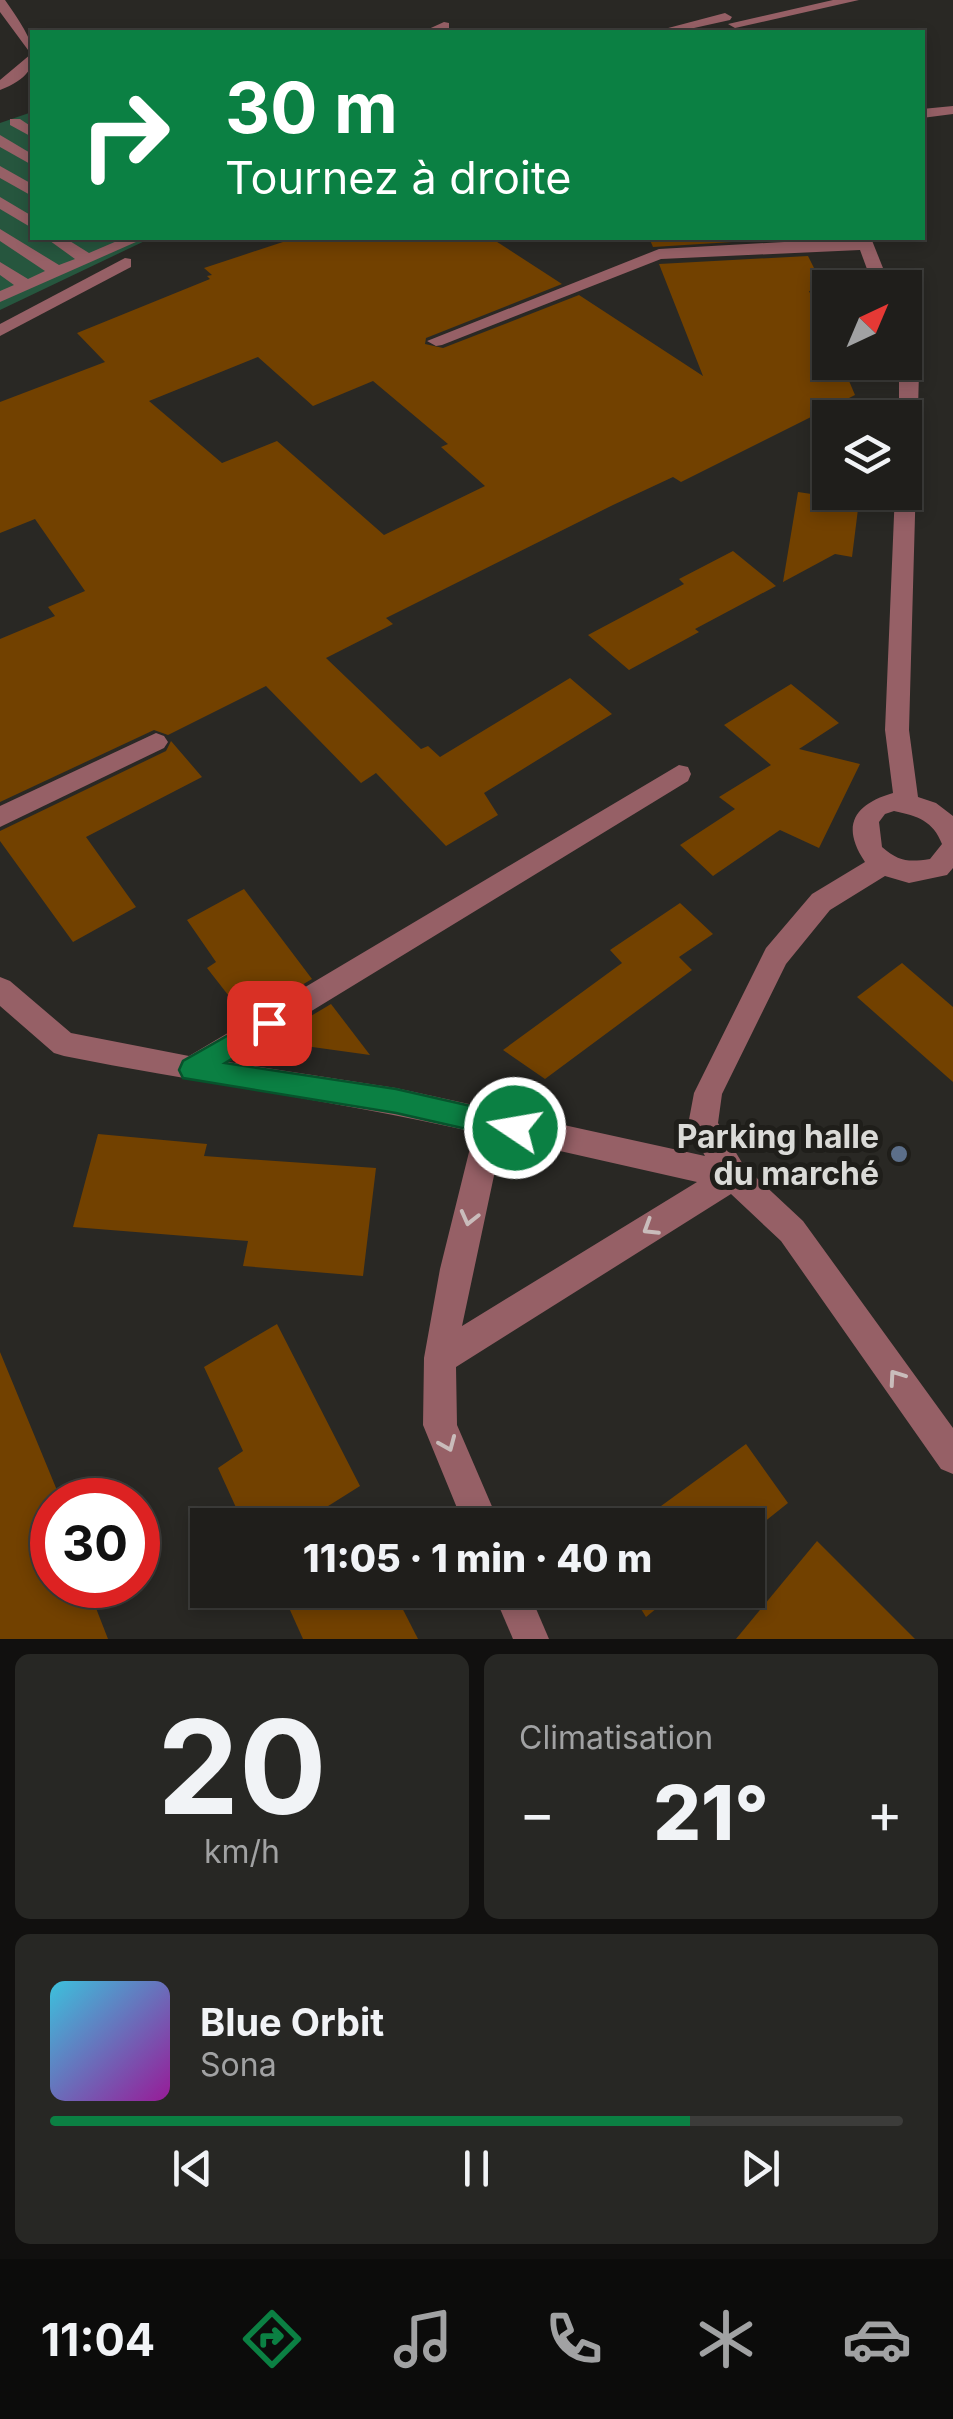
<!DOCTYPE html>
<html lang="fr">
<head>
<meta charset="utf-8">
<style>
  body { margin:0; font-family:Inter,sans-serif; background:#272724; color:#f1f3f6; height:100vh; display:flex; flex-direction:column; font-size:38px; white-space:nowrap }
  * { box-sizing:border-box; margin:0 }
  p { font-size:32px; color:#a1a2a3 }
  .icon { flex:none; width:55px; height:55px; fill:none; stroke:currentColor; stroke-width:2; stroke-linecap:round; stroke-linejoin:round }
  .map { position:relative; height:1639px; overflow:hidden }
  .side { display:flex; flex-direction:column; gap:15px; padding:15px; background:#11100f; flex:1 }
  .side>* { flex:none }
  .hud { position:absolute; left:30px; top:30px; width:895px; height:210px; border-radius:0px; box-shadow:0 5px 15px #0003,0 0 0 2px #3c3c3a; background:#0b8043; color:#fff; overflow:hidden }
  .needle { width:65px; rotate:44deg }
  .buttons { position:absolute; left:812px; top:270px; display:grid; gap:20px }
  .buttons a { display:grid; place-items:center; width:110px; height:110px; border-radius:0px; background:#1f1e1b; box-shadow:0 5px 15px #0003,0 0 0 2px #3c3c3a; font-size:50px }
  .speed { position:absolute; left:30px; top:1478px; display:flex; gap:20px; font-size:50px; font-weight:700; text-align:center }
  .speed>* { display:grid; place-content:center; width:130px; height:130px; border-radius:50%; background:#1f1e1b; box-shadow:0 5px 15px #0003,0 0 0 2px #3c3c3a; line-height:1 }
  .speed .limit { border:15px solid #d22; background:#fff; color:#111 }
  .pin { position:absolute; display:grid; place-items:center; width:85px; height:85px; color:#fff; margin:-42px; border-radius:20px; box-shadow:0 5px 15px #0006 }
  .me { position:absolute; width:110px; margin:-55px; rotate:282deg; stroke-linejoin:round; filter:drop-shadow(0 0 8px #0008) }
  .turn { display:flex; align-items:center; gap:35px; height:210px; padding:0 30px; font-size:45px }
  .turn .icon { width:130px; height:130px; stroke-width:2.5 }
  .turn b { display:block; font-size:70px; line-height:85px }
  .big { font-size:75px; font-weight:800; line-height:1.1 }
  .side .tile { flex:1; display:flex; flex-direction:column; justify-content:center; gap:15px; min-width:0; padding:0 35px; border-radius:15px; background:#272724 }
  .side .dial { align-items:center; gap:0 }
  .dial b { font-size:130px; line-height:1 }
  .song { display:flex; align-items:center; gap:30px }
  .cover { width:120px; height:120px; border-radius:15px; background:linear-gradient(135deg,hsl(190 70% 55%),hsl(300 70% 35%)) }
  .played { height:10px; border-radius:5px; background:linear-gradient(90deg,#0b8043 75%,#3c3c3a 75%) }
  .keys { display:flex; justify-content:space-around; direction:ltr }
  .heat { display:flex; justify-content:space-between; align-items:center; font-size:55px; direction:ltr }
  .side .tiles { flex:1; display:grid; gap:15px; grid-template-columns:1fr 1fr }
  .tile:last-child { grid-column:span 2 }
  .trip { position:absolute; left:190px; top:1508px; width:575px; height:100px; border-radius:0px; background:#1f1e1b; box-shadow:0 5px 15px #0003,0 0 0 2px #3c3c3a; font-weight:800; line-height:100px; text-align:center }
  .tab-bar { display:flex; height:160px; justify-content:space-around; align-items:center; background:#0c0c0b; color:#a1a2a3 }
  .tab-bar .icon { width:70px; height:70px }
  .tab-bar .selected { color:#0b8043 }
  .tab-bar b { font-size:45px; color:#f1f3f6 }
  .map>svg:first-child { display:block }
</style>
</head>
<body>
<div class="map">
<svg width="953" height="1639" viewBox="0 0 953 1639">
  <rect width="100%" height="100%" fill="#292824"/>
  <path fill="#26563e" d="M32,112V238H151L0,310V123Z"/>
  <g fill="#724100" fill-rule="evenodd">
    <path d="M295,238H491L562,284L426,338L425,344L443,348L579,295L703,376L659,264L808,256L825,290L809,291L830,338V362H841L855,395L681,482L673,477L613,505L386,618L393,624L326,658L421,749L428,746L440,757L570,678L612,714L484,793L498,815L446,846L376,773L361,783L266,686L168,735L154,730L0,802V639L55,616L48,607L85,591L35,519L0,533V402L105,362L77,333L210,279L207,276L212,275L204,268ZM258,357L313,406L373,381L448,444L441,447L485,486L384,535L277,441L222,463L149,401Z"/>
    <path d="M649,238H797L653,247Z"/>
    <path d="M798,492L859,501L852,557L835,554L783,582Z"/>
    <path d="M733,551L776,586L695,629L699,632L629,670L588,635L684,584L679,579Z"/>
    <path d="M791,684L839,723L799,749L860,764L819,848L780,830L713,876L680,845L735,809L719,797L771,765L724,725Z"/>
    <path d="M171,741L202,777L86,837L136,907L73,942L0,841V831L166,751Z"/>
    <path d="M244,889L312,979L246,1018L207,968L216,962L187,920Z"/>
    <path d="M680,903L713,934L679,957L692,970L545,1079L503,1050L622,963L610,950Z"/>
    <path d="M902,963L953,1007V1082L857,997Z"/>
    <path d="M331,1004L370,1055L269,1041Z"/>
    <path d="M98,1134L207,1144L204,1156L376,1168L363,1276L243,1266L248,1241L73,1227Z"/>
    <path d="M277,1324L360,1486L298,1525H244L218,1468L243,1451L204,1367Z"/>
    <path d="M0,1352L61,1500H52V1585H87L108,1639H0Z"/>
    <path d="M746,1444L788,1503L748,1535V1525H635Z"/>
    <path d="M817,1541L915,1639H736Z"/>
    <path d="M281,1590H393L418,1639H303Z"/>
    <path d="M629,1590H679L646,1617Z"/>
  </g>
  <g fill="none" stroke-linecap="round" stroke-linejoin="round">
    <g fill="#966066" fill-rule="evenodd">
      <path d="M0,0H5C29,35 56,69 0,90V80L31,54L0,12Z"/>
      <path d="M833,0H859L735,28L728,24Z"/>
      <path d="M725,13L732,17L730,20L676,32H653Z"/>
      <path d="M444,22L449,23V29L422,32Z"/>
      <path d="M953,106V114L922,118V109Z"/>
      <path d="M10,119H20L32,127V137L10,125Z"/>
      <path d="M0,135L32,154V165L0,147Z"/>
      <path d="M0,166L32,184V196L0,178Z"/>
      <path d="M0,197L32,216V228L0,209Z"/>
      <path d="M0,229L59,265L75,259L46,238H65L89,253L124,238H145L0,302V291L14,285L0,275V262L28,279L45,271L0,241Z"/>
      <path d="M855,238H871L891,288H874L860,250L661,259L442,345L436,346L427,341L659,249Z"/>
      <path d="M125,258L131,259V267L0,336V324Z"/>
      <path d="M905,339L914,344L919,373L909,730L918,797L936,803L953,816V868L947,875L909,883L885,876L830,910L786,964L722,1094L718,1123L744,1166L803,1221L953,1428V1474L941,1469L781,1241L731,1194L456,1367L457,1425L500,1525H464L423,1425L424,1358L440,1269L474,1132C339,1101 200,1083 64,1056L54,1053L0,1006V977L10,981L71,1033L189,1056L679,765L688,767L691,774L688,781L228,1062L396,1088L705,1156L688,1125L694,1093L766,948L812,894L865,862C840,825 855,804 893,793L885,730L895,492H905V418H899V362H905ZM894,811C918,816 933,821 942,844L930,859C909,862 899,862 882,847L879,822L885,814ZM502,1138L697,1182L462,1326Z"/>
      <path d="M156,733L164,736L168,742L164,748L0,827V806Z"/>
      <path d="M492,1590H528L549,1639H513Z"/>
    </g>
  </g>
  <defs><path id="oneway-chevron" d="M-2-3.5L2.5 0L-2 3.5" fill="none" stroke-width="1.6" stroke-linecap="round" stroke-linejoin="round" transform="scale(2.5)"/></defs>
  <g stroke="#c9bcbb">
    <use href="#oneway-chevron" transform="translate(469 1218) rotate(104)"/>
    <use href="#oneway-chevron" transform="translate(650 1228) rotate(148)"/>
    <use href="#oneway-chevron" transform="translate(896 1377) rotate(-125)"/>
    <use href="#oneway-chevron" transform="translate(448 1444) rotate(67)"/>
  </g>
  <path fill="#0b8043" stroke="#07532c" stroke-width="2.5" d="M269,1012L278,1015L282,1023L278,1031L225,1063L396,1089L515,1116L525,1119L529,1128L525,1136L515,1140L396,1113L183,1078L179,1070L183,1061Z"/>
  <circle fill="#5c6f8a" stroke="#1f1e1a" stroke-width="4" cx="899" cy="1154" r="10"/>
  <g text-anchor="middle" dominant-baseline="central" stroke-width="10" stroke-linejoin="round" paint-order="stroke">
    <g font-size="32" font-weight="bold" fill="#dadad7" stroke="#1f1e1a" text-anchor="end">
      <text x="879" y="1136">Parking halle<tspan x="879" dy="37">du marché</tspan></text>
    </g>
  </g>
</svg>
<div class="buttons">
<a><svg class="needle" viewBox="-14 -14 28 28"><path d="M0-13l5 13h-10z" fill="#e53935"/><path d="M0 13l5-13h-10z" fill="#a1a2a3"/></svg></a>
<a><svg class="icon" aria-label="layers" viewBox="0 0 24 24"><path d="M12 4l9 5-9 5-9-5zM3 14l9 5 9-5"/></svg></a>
</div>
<div class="speed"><div class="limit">30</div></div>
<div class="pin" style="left:269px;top:1023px;background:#d93025"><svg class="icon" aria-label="arrive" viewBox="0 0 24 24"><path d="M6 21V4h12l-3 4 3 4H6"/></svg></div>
<svg class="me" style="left:515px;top:1128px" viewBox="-20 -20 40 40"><circle r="17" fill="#0b8043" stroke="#fff" stroke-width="3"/><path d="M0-11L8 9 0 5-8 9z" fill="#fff"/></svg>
<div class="trip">11:05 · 1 min · 40 m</div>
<div class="hud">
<div class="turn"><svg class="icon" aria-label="right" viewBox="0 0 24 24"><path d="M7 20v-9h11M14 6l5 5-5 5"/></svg><div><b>30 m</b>Tournez à droite</div></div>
</div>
</div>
<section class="side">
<div class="tiles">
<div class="tile dial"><b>20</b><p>km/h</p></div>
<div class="tile"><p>Climatisation</p>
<div class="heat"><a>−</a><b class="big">21°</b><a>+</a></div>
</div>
<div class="tile">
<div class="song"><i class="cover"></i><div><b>Blue Orbit</b><p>Sona</p></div></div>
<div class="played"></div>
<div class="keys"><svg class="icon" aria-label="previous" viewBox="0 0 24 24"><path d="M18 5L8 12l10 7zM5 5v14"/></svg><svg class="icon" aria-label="pause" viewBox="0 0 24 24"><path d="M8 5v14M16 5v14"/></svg><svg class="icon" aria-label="next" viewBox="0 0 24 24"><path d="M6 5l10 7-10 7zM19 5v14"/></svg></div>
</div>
</div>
</section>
<nav class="tab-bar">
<b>11:04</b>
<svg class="icon selected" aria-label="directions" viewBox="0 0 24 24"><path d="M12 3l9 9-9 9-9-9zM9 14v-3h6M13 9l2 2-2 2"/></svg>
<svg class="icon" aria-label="music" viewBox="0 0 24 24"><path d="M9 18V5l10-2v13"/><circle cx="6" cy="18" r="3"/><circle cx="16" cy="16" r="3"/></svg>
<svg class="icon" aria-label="phone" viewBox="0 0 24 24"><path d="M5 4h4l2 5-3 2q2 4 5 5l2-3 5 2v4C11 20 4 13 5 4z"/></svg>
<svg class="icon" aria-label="climate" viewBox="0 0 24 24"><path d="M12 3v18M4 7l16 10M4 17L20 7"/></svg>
<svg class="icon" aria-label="car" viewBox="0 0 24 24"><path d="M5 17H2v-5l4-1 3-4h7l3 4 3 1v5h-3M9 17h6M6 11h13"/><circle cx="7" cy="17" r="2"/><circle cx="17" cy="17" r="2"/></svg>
</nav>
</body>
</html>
